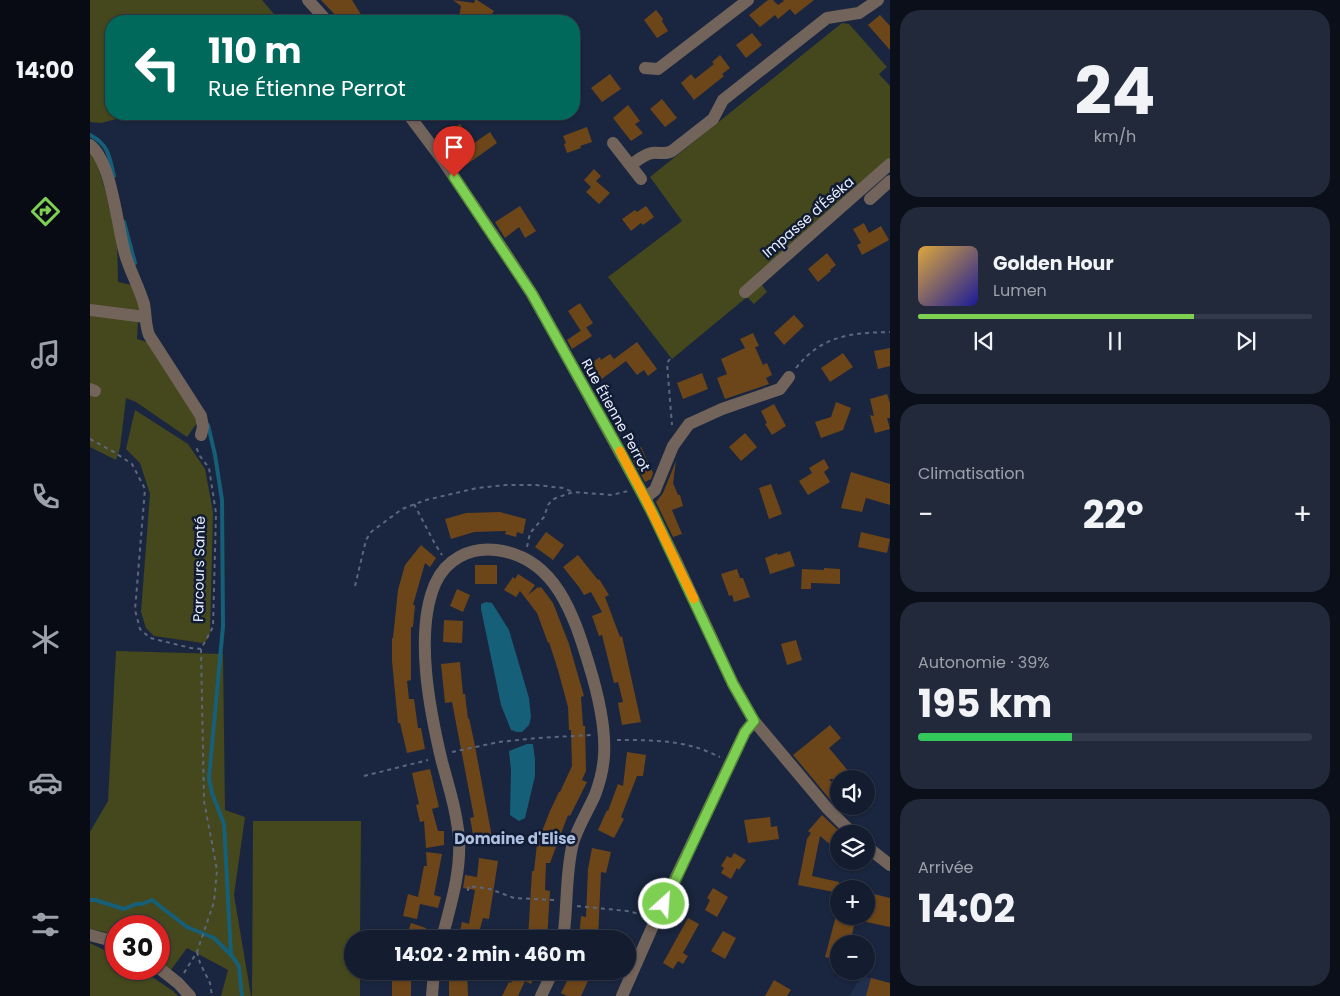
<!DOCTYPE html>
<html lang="fr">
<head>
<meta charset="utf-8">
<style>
  body { margin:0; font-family:Poppins,sans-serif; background:#21293b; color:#f1f3f6; height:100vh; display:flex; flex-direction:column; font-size:19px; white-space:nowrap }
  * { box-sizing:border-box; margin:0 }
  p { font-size:16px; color:#9da1aa }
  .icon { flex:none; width:28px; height:28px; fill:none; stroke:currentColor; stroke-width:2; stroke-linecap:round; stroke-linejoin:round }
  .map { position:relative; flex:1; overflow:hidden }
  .sheet { display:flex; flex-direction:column; gap:10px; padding:10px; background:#0b0f1a; width:450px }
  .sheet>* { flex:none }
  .banner { position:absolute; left:15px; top:15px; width:475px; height:105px; border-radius:20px; box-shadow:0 1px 4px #0004,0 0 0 1px #333a4b; background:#00695c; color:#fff; overflow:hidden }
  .buttons { position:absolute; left:740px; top:770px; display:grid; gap:10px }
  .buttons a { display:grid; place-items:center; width:45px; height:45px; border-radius:50%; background:#141c2f; box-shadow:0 1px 4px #0004,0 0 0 1px #333a4b; font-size:25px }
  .speed { position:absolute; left:15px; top:915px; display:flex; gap:10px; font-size:25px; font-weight:700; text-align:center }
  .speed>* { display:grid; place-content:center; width:65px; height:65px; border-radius:50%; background:#141c2f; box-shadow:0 1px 4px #0004,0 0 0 1px #333a4b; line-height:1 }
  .speed .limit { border:8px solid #d22; background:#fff; color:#111 }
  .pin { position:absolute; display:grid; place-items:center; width:42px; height:42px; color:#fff; margin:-51px -21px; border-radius:50% 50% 50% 0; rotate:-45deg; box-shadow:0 0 5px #0007 }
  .pin .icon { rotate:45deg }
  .me { position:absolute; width:55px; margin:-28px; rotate:26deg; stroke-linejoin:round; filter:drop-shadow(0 0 4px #0008) }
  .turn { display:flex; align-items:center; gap:18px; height:105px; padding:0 20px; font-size:22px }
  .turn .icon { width:65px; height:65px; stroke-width:2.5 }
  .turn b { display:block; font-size:35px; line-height:42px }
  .big { font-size:38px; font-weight:700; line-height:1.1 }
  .sheet .card { flex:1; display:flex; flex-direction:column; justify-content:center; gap:8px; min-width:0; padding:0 18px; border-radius:20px; background:#21293b }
  .sheet .dial { align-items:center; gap:0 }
  .dial b { font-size:65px; line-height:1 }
  .song { display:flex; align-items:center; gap:15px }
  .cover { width:60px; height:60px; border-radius:8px; background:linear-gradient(135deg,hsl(40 70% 55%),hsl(240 70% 35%)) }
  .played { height:5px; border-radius:2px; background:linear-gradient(90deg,#7ed053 70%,#333a4b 70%) }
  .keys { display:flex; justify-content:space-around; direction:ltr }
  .heat { display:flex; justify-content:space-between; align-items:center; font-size:28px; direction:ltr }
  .charge { height:8px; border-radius:4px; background:linear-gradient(90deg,#34c759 39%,#333a4b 0) }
  .trip { position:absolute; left:254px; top:930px; width:292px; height:50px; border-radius:25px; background:#141c2f; box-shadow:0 1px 4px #0004,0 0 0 1px #333a4b; font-weight:700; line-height:50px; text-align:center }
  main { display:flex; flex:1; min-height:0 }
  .dock { display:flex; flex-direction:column; width:90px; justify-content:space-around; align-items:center; background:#080b13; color:#9da1aa }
  .dock .icon { width:35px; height:35px }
  .dock .current { color:#7ed053 }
  .dock b { font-size:22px; color:#f1f3f6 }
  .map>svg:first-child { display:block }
</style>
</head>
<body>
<main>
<nav class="dock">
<b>14:00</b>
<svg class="icon current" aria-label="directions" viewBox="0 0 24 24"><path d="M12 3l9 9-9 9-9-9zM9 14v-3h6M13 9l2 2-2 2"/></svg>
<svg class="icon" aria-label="music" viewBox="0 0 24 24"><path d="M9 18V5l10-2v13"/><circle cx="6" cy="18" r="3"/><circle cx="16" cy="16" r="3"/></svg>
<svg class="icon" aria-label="phone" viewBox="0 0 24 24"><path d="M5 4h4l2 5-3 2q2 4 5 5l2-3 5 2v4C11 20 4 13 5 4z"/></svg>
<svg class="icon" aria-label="climate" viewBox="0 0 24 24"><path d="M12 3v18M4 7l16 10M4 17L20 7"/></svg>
<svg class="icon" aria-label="car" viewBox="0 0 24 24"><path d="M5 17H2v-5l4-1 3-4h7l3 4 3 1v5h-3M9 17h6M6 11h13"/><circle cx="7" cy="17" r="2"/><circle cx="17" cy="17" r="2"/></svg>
<svg class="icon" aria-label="filters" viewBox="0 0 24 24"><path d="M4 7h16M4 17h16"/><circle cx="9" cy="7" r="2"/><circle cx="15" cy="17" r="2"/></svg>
</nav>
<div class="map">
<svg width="800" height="996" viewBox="0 0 800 996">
  <rect width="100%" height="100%" fill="#1a263f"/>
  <path fill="#212f4e" d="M772,976L800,983V996H759Z"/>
  <g fill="#45471c">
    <path d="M0,0H172L190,21H21V114H46L11,123L0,122Z"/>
    <path d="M752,23L759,24L797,67L789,74L800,86V170L672,285L677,292L664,304L657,297L582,359L518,277L592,221L560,177Z"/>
    <path d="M0,149L4,153L27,230L28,282L42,285L49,303L47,339L60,343L109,420L97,437L46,402L36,398L30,448L26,460L0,447Z"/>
    <path d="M45,410L98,444L115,469L123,512L120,633L118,639L113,643L64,636L56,628L51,612L60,494L50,463L36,449Z"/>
    <path d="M26,651L133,654L135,810L155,817L144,895L161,996H131L138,970L97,948L80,971L69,963V926H26V937L15,932L0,929V832L18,801Z"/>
    <path d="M163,821H271L270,939H262V971H270V996H162Z"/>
    <path d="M0,943L26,956V969H50L83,991L88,996H0Z"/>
  </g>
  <g fill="#165f78">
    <path d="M396,602L402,603L419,630L439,698L441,717L439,725L432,732H427L421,730L411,705L391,609V604Z"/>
    <path d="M437,744H443L445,760V776L435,818L429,821L420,815L421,770L419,751Z"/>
  </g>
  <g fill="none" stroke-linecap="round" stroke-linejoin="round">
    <g stroke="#165f78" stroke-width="4">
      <path d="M0,135C19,145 19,156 24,176"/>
      <path d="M34,222L45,263"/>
      <path d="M118,425L125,455L132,500L133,626L119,778L122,793L134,824L141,955"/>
      <path d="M0,900H5L34,909L46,904H52L62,900L97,927L124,938L141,955L147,963L149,967L152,996"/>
    </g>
  </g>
  <g fill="#6c4519">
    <path d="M231,0H262L275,21H251Z"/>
    <path d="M363,0L384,3L385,0H387L404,11L397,21H394L383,14L381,20L369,17L371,6Z"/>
    <path d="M678,0H683L688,5L694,1L693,0H724L705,15L700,9L688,19L685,15L670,27L659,15Z"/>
    <path d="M566,10L573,19L572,21L578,31L567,38L554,20Z"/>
    <path d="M790,15L800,26V50L778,25Z"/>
    <path d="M662,33L672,45L656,58L646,45Z"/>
    <path d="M630,55L640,68L632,74L634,76L604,100L591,83L601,74L605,79L624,64L622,62Z"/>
    <path d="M520,74L531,89L512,102L501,88Z"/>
    <path d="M572,99L587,118L575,127L560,109Z"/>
    <path d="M538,105L550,121L545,124L553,133L541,141L523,118Z"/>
    <path d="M370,124L384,143L400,132L407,143L369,170L348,140Z"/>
    <path d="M497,127L502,142L490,146L491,148L477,153L474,144L476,143L473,136Z"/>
    <path d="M504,169L511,176L506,181L520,193L509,204L496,192L501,187L494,180Z"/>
    <path d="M430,206L446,231L435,238L429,227L415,238L405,222Z"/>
    <path d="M556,206L564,217L553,225L551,223L541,231L532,219L545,210L547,212Z"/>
    <path d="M774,223L779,233L791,226L799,240L772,255L767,245L771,243L763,229Z"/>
    <path d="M737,253L746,265L740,270L741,271L728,282L718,269Z"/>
    <path d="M490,303L503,323L491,331L478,311Z"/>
    <path d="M704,315L714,326L694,345L684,333Z"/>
    <path d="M496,327L502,336L482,349L477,340Z"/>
    <path d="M663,333L669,346L665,347L673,365L677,363L682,375L676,378L679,384L635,399L627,378L637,374L631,359L655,348L650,339Z"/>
    <path d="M547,342L567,369L558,376L554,370L547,375L536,361L509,381L505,377L501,380L493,369L510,357L511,360L520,354L524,359Z"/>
    <path d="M800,348V366L788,369L784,351Z"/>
    <path d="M753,353L763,367L740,382L731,368Z"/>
    <path d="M612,373L618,389L593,399L587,383Z"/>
    <path d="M797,394L800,403V418H797L800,429L785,433L780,415L784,416L780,399Z"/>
    <path d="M746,402L761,408L753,430L731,438L725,422L741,417Z"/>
    <path d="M684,404L696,426L682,435L675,424L677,423L671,411Z"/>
    <path d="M655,433L667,447L651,461L639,447Z"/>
    <path d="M551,447L563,473L561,479L555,482L539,453Z"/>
    <path d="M734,459L739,468L734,472L740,482L718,495L709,481L722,473L719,468Z"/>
    <path d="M586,461L583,483L588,495H590L593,506L582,510L592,534L583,537L566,502L573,493Z"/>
    <path d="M761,472L800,484V505L776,498L772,512L751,508Z"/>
    <path d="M681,484L692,514L679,519L669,488Z"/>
    <path d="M410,512L436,519L433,534L427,532L426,537L415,534L416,531L384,532L361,539L355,519L376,513Z"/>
    <path d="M456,532L474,545L463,560L445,547Z"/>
    <path d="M771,532L800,539L797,553L768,547Z"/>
    <path d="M331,545L346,558L340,567L335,563L323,605H325L323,627H321V680L317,681L319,699H324L328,728H331L335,749L317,753L310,723H308L302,661V638H303L308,590L315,565Z"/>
    <path d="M700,551L705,566L680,574L675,558L687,553L688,555Z"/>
    <path d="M488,555L508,580L509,579L519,595L515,597L530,637L532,636L551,722L532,725L528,703L533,702L528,682L524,683L512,635L509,636L502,616L512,612L501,592L494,595L489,587L473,567Z"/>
    <rect x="385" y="565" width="22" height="19"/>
    <path d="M734,568L750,569V584L721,583V589H711L712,569L734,570Z"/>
    <path d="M647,569L650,578H653L660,597L644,602L642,595L639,596L631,574Z"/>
    <path d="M428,574L445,585L438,595L448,587L449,588L451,587L463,603L479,644L494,696L491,697L493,726H495L496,771L492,780L497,782L480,816L478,815L460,863H456L455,890L460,891L457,939H438L442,871H444L447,844L460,811L469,792H470L482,766L481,730H479L478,707L468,670L459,642L458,643L447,613L430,591L426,597L414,590L423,577L425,579Z"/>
    <path d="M367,589L380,595L373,612L360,606Z"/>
    <path d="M354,620L373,621L372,643L353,642Z"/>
    <path d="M706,640L712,660L697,665L691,644Z"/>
    <path d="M370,662L373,694H375L378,719L379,718L384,741L402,837L384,840L380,818L384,817L362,702L355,703L351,664Z"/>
    <path d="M740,725L751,738L739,748L765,779H739L749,791V798L743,803L703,755Z"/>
    <path d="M537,752L556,755L553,776H547L531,817L534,819L524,838L508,830L517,810L518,811L528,784L533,786Z"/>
    <path d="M340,769L349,807L342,809L348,831H354V845L336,848L334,821L330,822L326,805L329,804L322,773Z"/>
    <path d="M732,815L749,831V852L730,836L722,876L749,882V893L708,885L717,839L721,833L718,831Z"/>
    <path d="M680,817L681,827L687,826L689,839L658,843L654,820Z"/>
    <path d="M502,848L521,852L516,873L511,872L508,939H489L491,916L496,917L498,869Z"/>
    <path d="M336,852L352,854L344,895L351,897L348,908L330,904L327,919L313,916L318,894L328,897L334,866H337Z"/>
    <path d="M644,853L656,860L649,870L647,868L641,879L631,873L634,868L631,866L637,856L641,858Z"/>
    <path d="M389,858L408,861L399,919L393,918L387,939H368L372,922L379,924L385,890L373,888L375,875L387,877Z"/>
    <path d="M623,888L638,897L627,917L615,910L620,900L617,898Z"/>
    <path d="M776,892L800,898V927L776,922Z"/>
    <path d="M746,916H766L760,944H749V960L735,957Z"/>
    <path d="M598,918L609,924L593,953L598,956L593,964L588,961L583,969L573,963Z"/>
    <path d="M321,923L336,928L332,939H316Z"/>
    <path d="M633,931L646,938L635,959L621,951Z"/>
    <path d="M359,971H377L378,996H359Z"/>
    <path d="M414,971H447L441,984L435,981L428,996H412L419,982L421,983L424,976Z"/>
    <path d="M481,973L498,981L491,996H477L471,993Z"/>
    <path d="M321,975V996H302V976Z"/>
    <path d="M781,978L800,983V996H776Z"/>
    <path d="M684,980L701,990L697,996H675Z"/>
  </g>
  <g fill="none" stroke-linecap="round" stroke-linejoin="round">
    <g stroke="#5c667c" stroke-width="2" stroke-dasharray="4 4" stroke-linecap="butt">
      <path d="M580,359L577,363L582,425"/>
      <path d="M706,368C732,335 761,333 800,332"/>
      <path d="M0,439L24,452L42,464L55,489L45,610L50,629L60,638L101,648L111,649L123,627L126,513L119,468L110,456L106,447L107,445"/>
      <path d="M324,504L345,544L352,555"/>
      <path d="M437,547L440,533L454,517L458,505L462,500L466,498L483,492L522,495L538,491"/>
      <path d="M265,586L276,540L281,532L312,509L336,500L387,488L416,485H446L473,488L483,492"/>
      <path d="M527,740C553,740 583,740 608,748C615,750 623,754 630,757"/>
      <path d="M362,752L409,742L448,738L501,735"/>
      <path d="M274,776L338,760"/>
      <path d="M377,890H378L379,886L400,889L424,898L464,900"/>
      <path d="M487,906L537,911L554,915"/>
      <path d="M107,952L110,963L120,983L122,996"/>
      <path d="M94,973L107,952L124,902L127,870L114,801L111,649"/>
    </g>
    <g stroke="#72645b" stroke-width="12">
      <path d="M218,0L237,21"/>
      <path d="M555,68L568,69L658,0"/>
      <path d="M318,114L354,162L416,254L442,294L464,333L555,498L587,563L643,684L664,721L737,808L763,834"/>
      <path d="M523,143L551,179"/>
      <path d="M0,145C22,162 27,226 35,254C40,271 49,287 54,304C56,314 55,324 59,335L111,416L113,427L111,435"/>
      <path d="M541,165C547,161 554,154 562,153C569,152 575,155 582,151L623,119L633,100L737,18L769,13L788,0"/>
      <path d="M780,199L800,181"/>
      <path d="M655,292L800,164"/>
      <path d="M0,310L55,317"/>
      <path d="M0,389L5,391"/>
      <path d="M555,498L565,490L583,446L599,424L632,409L690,389L699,377"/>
      <path d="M776,846L800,865"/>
      <path d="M0,935L26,942"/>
      <path d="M352,939C360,906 371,874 369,839C367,813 359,787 352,762C340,712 324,633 345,584C356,559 380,547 406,550C466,557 484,616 499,665C508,694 516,726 514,756C513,770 510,782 505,795C498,811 488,826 483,843C475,874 478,907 473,939"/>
      <path d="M69,968L88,983L100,996"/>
      <path d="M342,996L344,971"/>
      <path d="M451,996L463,971"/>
      <path d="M532,996L565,921L655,732L664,721"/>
    </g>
  </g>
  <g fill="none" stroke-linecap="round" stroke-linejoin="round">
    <defs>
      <path id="route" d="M364,177L442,294L528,448L563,514L643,684L664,721L655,732L574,904"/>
    </defs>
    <use href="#route" stroke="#528736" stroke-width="12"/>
    <use href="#route" stroke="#7ed053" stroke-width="9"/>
    <path stroke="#f59e0b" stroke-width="9" d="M530,451L555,498L604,599"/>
  </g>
  <g text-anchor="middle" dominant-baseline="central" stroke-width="5" stroke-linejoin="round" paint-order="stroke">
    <g font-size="14" fill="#e9f0fe" stroke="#111c34">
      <text transform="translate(718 217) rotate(-41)">Impasse d'Éséka</text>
      <text transform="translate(526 415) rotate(61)">Rue Étienne Perrot</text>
      <text transform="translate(109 569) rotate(-89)">Parcours Santé</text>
    </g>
    <g font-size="15" font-weight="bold" fill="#afbfe0" stroke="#111c34">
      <text x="425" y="838">Domaine d'Elise</text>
    </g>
  </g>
</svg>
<div class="buttons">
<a><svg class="icon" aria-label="sound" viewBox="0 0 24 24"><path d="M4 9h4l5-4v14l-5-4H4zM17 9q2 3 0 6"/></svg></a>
<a><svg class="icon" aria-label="layers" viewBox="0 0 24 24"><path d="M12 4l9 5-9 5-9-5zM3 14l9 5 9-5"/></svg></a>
<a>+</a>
<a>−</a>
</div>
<div class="speed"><div class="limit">30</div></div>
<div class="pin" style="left:364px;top:177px;background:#d93025"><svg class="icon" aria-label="arrive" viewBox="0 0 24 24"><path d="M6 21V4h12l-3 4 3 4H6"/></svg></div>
<svg class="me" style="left:574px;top:904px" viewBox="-20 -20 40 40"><circle r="17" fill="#7ed053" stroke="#fff" stroke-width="3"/><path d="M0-11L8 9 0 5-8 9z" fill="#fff"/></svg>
<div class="trip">14:02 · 2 min · 460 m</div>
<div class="banner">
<div class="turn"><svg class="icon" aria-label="left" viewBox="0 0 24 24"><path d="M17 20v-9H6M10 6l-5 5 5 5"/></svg><div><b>110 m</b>Rue Étienne Perrot</div></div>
</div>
</div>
<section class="sheet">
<div class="card dial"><b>24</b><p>km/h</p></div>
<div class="card">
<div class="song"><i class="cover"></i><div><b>Golden Hour</b><p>Lumen</p></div></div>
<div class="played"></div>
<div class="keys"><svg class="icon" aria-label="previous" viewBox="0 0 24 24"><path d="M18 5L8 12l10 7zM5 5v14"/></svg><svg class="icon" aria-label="pause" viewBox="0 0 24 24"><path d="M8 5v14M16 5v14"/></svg><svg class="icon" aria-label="next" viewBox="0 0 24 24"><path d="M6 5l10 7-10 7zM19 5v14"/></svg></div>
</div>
<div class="card"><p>Climatisation</p>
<div class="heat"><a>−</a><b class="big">22°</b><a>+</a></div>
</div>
<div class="card"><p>Autonomie · 39%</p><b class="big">195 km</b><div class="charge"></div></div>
<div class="card"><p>Arrivée</p><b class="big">14:02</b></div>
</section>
</main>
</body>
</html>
